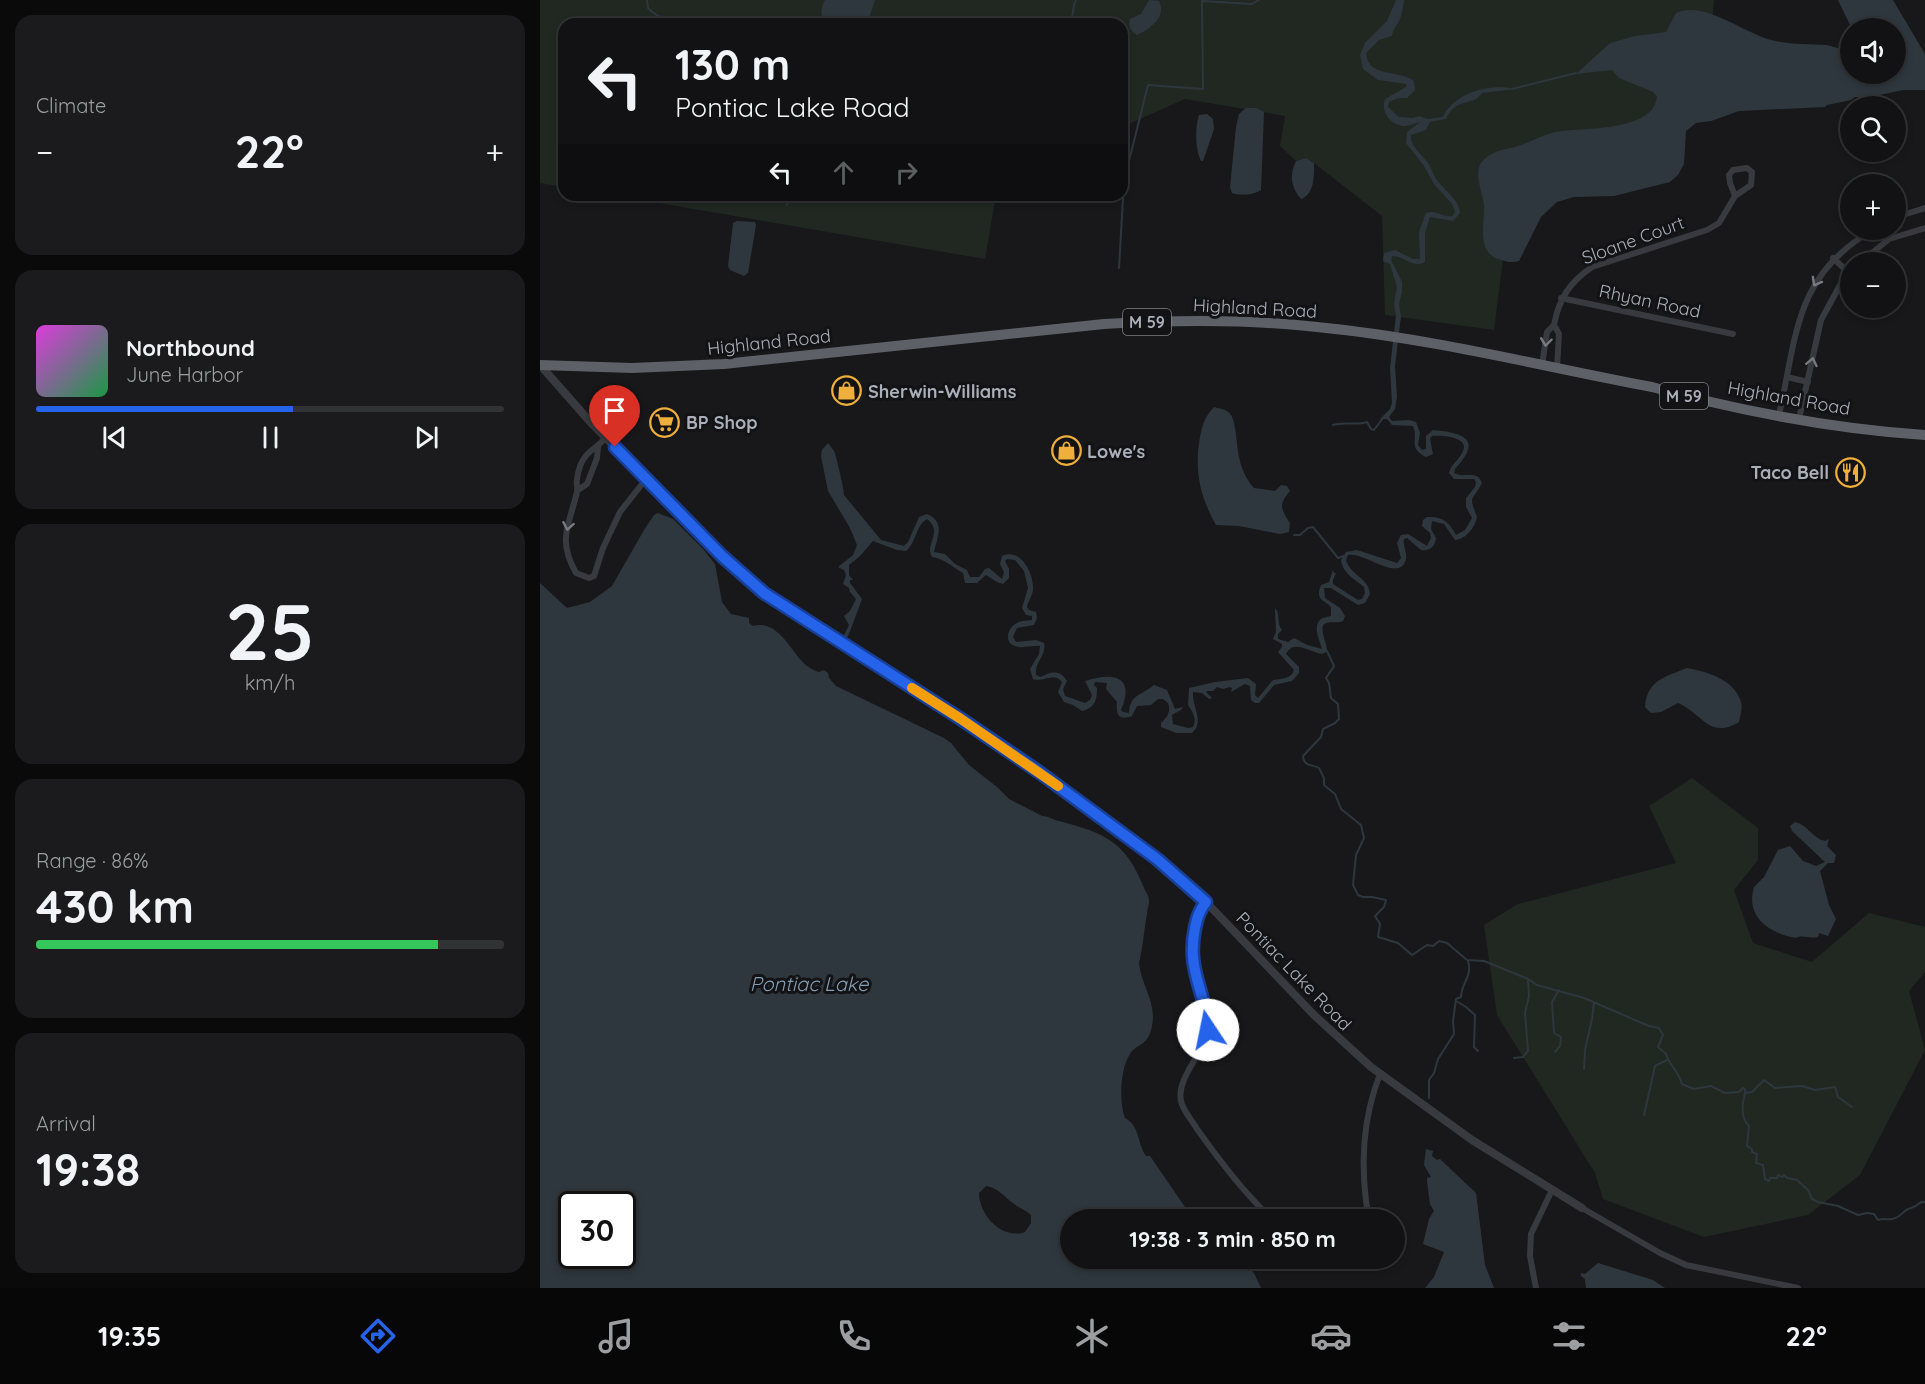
<!DOCTYPE html>
<html lang="en">
<head>
<meta charset="utf-8">
<style>
  body { margin:0; font-family:Quicksand,sans-serif; background:#1b1b1d; color:#f1f3f6; height:100vh; display:flex; flex-direction:column; font-size:22px; white-space:nowrap }
  * { box-sizing:border-box; margin:0 }
  p { font-size:20px; color:#9c9ea0 }
  .icon { flex:none; width:33px; height:33px; fill:none; stroke:currentColor; stroke-width:2; stroke-linecap:round; stroke-linejoin:round }
  .map { position:relative; flex:1; overflow:hidden }
  .details { display:flex; flex-direction:column; gap:15px; padding:15px; background:#0a0a0b; width:540px }
  .details>* { flex:none }
  .top-card { position:absolute; left:18px; top:18px; width:570px; height:183px; border-radius:18px; box-shadow:0 3px 9px #0003,0 0 0 2px #313234; background:#121214; color:#f1f3f6; overflow:hidden }
  .controls { position:absolute; left:1300px; top:18px; display:grid; gap:12px }
  .controls a { display:grid; place-items:center; width:66px; height:66px; border-radius:50%; background:#121214; box-shadow:0 3px 9px #0003,0 0 0 2px #313234; font-size:30px }
  .speed { position:absolute; left:18px; top:1191px; display:flex; gap:12px; font-size:30px; font-weight:700; text-align:center }
  .speed>* { display:grid; place-content:center; width:78px; height:78px; border-radius:50%; background:#121214; box-shadow:0 3px 9px #0003,0 0 0 2px #313234; line-height:1 }
  .speed .limit { border:3px solid #111; border-radius:9px; background:#fff; color:#111 }
  .pin { position:absolute; display:grid; place-items:center; width:51px; height:51px; color:#fff; margin:-62px -26px; border-radius:50% 50% 50% 0; rotate:-45deg; box-shadow:0 0 6px #0007 }
  .pin .icon { rotate:45deg }
  .me { position:absolute; width:66px; margin:-33px; rotate:349deg; stroke-linejoin:round; filter:drop-shadow(0 0 4px #0008) }
  .turn { display:flex; align-items:center; gap:21px; height:126px; padding:0 18px; font-size:27px }
  .turn .icon { width:78px; height:78px; stroke-width:2.5 }
  .turn b { display:block; font-size:42px; line-height:51px }
  .lanes { display:flex; align-items:center; height:57px; padding:0 18px; background:#0003; justify-content:center; gap:30px; direction:ltr }
  .lanes .off { opacity:.35 }
  .big { font-size:45px; font-weight:700; line-height:1.1 }
  .details .card { flex:1; display:flex; flex-direction:column; justify-content:center; gap:9px; min-width:0; padding:0 21px; border-radius:18px; background:#1b1b1d }
  .details .dial { align-items:center; gap:0 }
  .dial b { font-size:78px; line-height:1 }
  .song { display:flex; align-items:center; gap:18px }
  .cover { width:72px; height:72px; border-radius:9px; background:linear-gradient(135deg,hsl(300 70% 55%),hsl(140 70% 35%)) }
  .played { height:6px; border-radius:3px; background:linear-gradient(90deg,#2563eb 55%,#313234 55%) }
  .keys { display:flex; justify-content:space-around; direction:ltr }
  .heat { display:flex; justify-content:space-between; align-items:center; font-size:33px; direction:ltr }
  .charge { height:9px; border-radius:4px; background:linear-gradient(90deg,#34c759 86%,#313234 0) }
  .trip { position:absolute; left:520px; top:1209px; width:345px; height:60px; border-radius:30px; background:#121214; box-shadow:0 3px 9px #0003,0 0 0 2px #313234; font-weight:700; line-height:60px; text-align:center }
  .tab-bar { display:flex; height:96px; justify-content:space-around; align-items:center; background:#070708; color:#9c9ea0 }
  .tab-bar .icon { width:42px; height:42px }
  .tab-bar .current { color:#2563eb }
  .tab-bar b { font-size:27px; color:#f1f3f6 }
  main { display:flex; flex:1; min-height:0 }
  .map>svg:first-child { display:block }
</style>
</head>
<body>
<main>
<section class="details">
<div class="card"><p>Climate</p>
<div class="heat"><a>−</a><b class="big">22°</b><a>+</a></div>
</div>
<div class="card">
<div class="song"><i class="cover"></i><div><b>Northbound</b><p>June Harbor</p></div></div>
<div class="played"></div>
<div class="keys"><svg class="icon" aria-label="previous" viewBox="0 0 24 24"><path d="M18 5L8 12l10 7zM5 5v14"/></svg><svg class="icon" aria-label="pause" viewBox="0 0 24 24"><path d="M8 5v14M16 5v14"/></svg><svg class="icon" aria-label="next" viewBox="0 0 24 24"><path d="M6 5l10 7-10 7zM19 5v14"/></svg></div>
</div>
<div class="card dial"><b>25</b><p>km/h</p></div>
<div class="card"><p>Range · 86%</p><b class="big">430 km</b><div class="charge"></div></div>
<div class="card"><p>Arrival</p><b class="big">19:38</b></div>
</section>
<div class="map">
<svg width="1385" height="1288" viewBox="0 0 1385 1288">
  <rect width="100%" height="100%" fill="#18181a"/>
  <g fill="#202821">
    <path d="M0,0H1174L1172,24L1107,131L968,161L964,251L954,330L845,315L842,216L774,163L766,158L756,161L740,146L745,116L645,99L582,127V24H24V187L0,183Z"/>
    <path d="M72,195H456L445,259Z"/>
    <path d="M1152,778L1218,828V860L1194,890L1213,943L1272,962L1329,913L1385,927V972L1369,991L1385,1050L1320,1175L1268,1215L1164,1237L1063,1199L1055,1173L957,1015L944,925L978,904L1136,863L1109,806Z"/>
  </g>
  <g fill="#2e373e" fill-rule="evenodd">
    <path d="M285,0H335L327,24H287C280,16 280,9 285,0Z"/>
    <path d="M609,0L619,1C627,17 610,29 597,35C590,30 588,27 590,19L601,14Z"/>
    <path d="M856,0H864C863,7 862,15 859,21C856,27 853,29 852,36L839,40L826,53C828,79 860,69 874,81L875,90L867,98H858L849,102L848,107L859,117L873,118L879,116L888,119L903,117C914,93 950,83 975,89L942,93C933,107 915,97 906,119L890,122L886,130L871,135C870,147 882,154 888,163C891,168 893,174 896,179C904,190 919,199 920,213L913,221L890,217L885,233V262C872,269 865,256 852,256L851,260L862,282V292L859,304L861,316L855,366L857,397L855,409L849,417L852,421L869,420L876,422L880,433L878,445L882,450L886,449V436L893,430C926,433 942,440 915,469L914,473C924,479 937,469 942,483C932,503 928,493 937,517C935,528 926,539 915,540L904,524L892,521L891,529L896,538C895,547 890,551 881,550L867,538L864,539C862,546 869,554 865,562C857,581 823,551 808,555L806,560C810,575 829,578 830,594L825,603L818,605L791,588H784L785,598L800,608L805,616L803,621C797,624 788,620 783,625C781,635 787,642 787,652L782,654C769,652 754,639 746,654L759,667V673L752,681L734,685L719,703H715L711,700L710,686L705,684L691,692L692,688L690,687L683,689L677,687L673,691H667L666,692L672,698L669,699L662,693L653,692C652,708 665,721 652,733H636L621,727V723C628,716 631,712 628,703L623,699H618L611,705L597,706L592,716C578,721 576,714 577,702L566,689L567,683L555,682L554,685L557,688C557,700 555,708 542,711L533,705L524,702L518,692L522,682C514,671 504,683 493,679L490,669L499,654L500,646C492,645 482,649 475,646C463,642 468,627 477,623C482,620 487,621 492,620V616L486,615L482,608L488,588L484,571L475,560L467,559L465,561L469,569V578L463,584L457,582L446,575L437,583H425L423,573C412,567 405,559 392,557C384,544 404,532 387,519C375,526 377,542 366,551L357,550L333,541L320,556L309,565V575L313,580H310V583L322,599L309,634L306,639L303,637L309,625L304,616L310,611L316,599L310,592L309,588L303,584L306,575L304,570L298,567L313,555L317,545L310,528L288,491L281,456L282,450L288,443C290,446 292,448 294,451C296,455 304,489 304,495L341,540L364,546L368,542L379,517L387,514C406,522 397,538 394,552L405,554L415,564L427,570L430,577H439L445,569L449,568L462,579L464,572L460,564L462,556C480,547 494,573 493,589C493,595 488,601 487,607L489,610L496,612L497,618L494,625L477,628L473,637L476,642L496,640L504,643C507,656 494,662 496,675L500,677C512,672 519,669 527,681L523,689L525,696L545,703L550,700L552,695L545,681C572,672 596,675 581,710L583,712L589,713C590,694 601,696 614,685L627,690L635,709L643,707L641,710L632,715L633,724L648,728L653,727C657,719 653,712 648,705L649,688L675,682L708,678L716,684L715,695L718,698L732,681C741,677 750,681 754,670L738,652L742,647V644L733,639L736,632L735,608C741,614 736,623 742,630L738,634V639L748,642L754,638L767,645L782,649C780,641 772,626 781,619C784,617 788,617 791,616V607C783,599 775,600 781,585L789,582L793,570L794,573H796L793,580V584L818,600L822,599L825,593L824,587C815,579 803,574 801,560L806,552L817,550L857,563L861,558L857,543L861,535L868,534L887,546L891,538L890,533L882,526L883,520L887,517C903,516 909,522 916,535L925,530L932,518L926,507V498L935,487L936,482L934,479H914L909,473C911,464 918,461 922,453C932,437 902,435 892,436L890,439L893,454L886,457C867,447 879,440 873,426L852,425L847,419H840L850,409L852,403L850,368L856,315L854,304L857,287L850,264L843,261L844,253L855,250L873,259H880L879,232L886,213C896,209 903,218 913,216L915,211L912,204L894,184L884,166L866,143L867,132L880,122C876,123 871,125 866,126C852,127 840,112 845,99L866,87L867,84L838,80L823,69L820,55L825,43L847,21Z"/>
    <path d="M1298,0H1353L1385,54V90H1363L1330,97H1315L1311,100L1287,105L1285,107L1199,111L1171,121L1156,123L1146,131L1144,164L1138,175L1130,182L1074,196L1034,197L1017,202L1001,217L979,261C973,263 967,262 961,260C935,253 945,225 944,205C942,188 929,166 950,155C959,149 971,149 981,145C992,141 1003,135 1015,132C1041,127 1114,133 1117,96L1113,92L1079,78L1072,70L1036,74L1070,43L1095,36L1126,32L1136,13C1163,0 1204,33 1231,40C1250,45 1267,44 1286,45C1293,46 1298,49 1304,50L1311,27ZM1311,28H1356V74H1311Z"/>
    <path d="M706,108H716L724,112L721,190C714,195 700,196 692,193L690,187L696,127L699,114Z"/>
    <path d="M667,114L673,119L674,129L663,161H661C655,150 655,127 659,115Z"/>
    <path d="M766,158L774,163C774,175 775,194 761,199C751,188 749,174 756,161Z"/>
    <path d="M197,221L215,222L216,225L208,273L204,276L190,270L188,266L193,223Z"/>
    <path d="M674,407C680,409 687,409 691,415C694,420 695,428 696,434C698,455 700,472 714,488L735,491L741,485L747,486L750,491C738,505 741,509 750,523L749,532L740,534L699,526L676,525C660,497 654,470 660,437C662,426 665,416 674,407Z"/>
    <path d="M118,513L133,519L163,549L175,564L182,602L191,614L209,618V623L213,626C240,618 252,657 270,668C273,670 276,671 279,672L284,670L288,673L289,678L296,686L404,738L411,743L429,765L457,787L469,799L502,816C509,816 513,820 519,821C565,833 586,842 604,888C606,893 609,895 609,901C609,906 607,909 607,914C604,930 603,947 599,963C601,985 617,1003 612,1026C608,1047 597,1043 590,1054C580,1069 579,1102 585,1118C600,1126 597,1143 606,1156H610L645,1207L650,1209L657,1219L531,1220V1258L700,1259L714,1273L721,1288H0V583L27,608L50,602L72,586L104,530L114,515ZM446,1186C459,1188 464,1197 474,1204C480,1209 483,1208 491,1215V1223L485,1232C462,1240 439,1215 439,1193ZM32,1204H82V1256H32Z"/>
    <path d="M1147,668C1168,672 1194,679 1201,702C1203,708 1200,716 1199,722C1169,740 1162,713 1138,703L1121,712L1111,713L1105,707C1107,680 1125,677 1147,668Z"/>
    <path d="M1255,822C1268,825 1272,838 1285,841L1289,839L1287,846L1296,855L1294,863H1288L1280,871L1289,905L1296,919L1288,936L1279,933L1278,937C1271,939 1262,934 1256,938C1230,933 1205,918 1214,887L1224,877L1238,850L1250,846L1263,861L1276,866L1285,862L1252,831L1250,826Z"/>
    <path d="M886,1149L893,1151L892,1156L897,1160L900,1159L936,1193L945,1265L954,1288H885L894,1277L904,1252L883,1244L889,1219L894,1211L890,1204L887,1181V1178L891,1177L884,1165Z"/>
    <path d="M1058,1263L1113,1280L1125,1288H1046L1045,1279L1041,1276V1273L1045,1274Z"/>
  </g>
  <g fill="none" stroke-linecap="round" stroke-linejoin="round">
    <g stroke="#2e373e" stroke-width="2">
      <path d="M107,0L108,8C123,23 136,21 154,24"/>
      <path d="M531,24L534,5L536,0"/>
      <path d="M972,89L1036,73"/>
      <path d="M247,205L250,195"/>
      <path d="M579,268L584,181L608,85L663,89L662,1L712,4L719,0"/>
      <path d="M793,425C804,421 816,426 827,422L831,429L834,430L843,418"/>
      <path d="M754,535H760L768,528L773,527L798,558L804,556"/>
      <path d="M787,651L794,666L786,678L789,683L791,698L798,704L799,719L795,723L783,729L781,737L763,756C764,767 772,764 779,768L784,778V785L795,794L801,809L821,825L824,838L816,855L813,885L818,895L823,897H832L846,900L844,907L835,916L840,924L838,937L858,943L872,955L887,945L893,946L899,941L907,943L927,960L944,961L988,979L997,985L1044,998L1109,1026L1119,1028L1123,1035L1118,1047L1126,1054C1129,1065 1139,1072 1142,1084L1154,1089L1171,1086L1185,1093L1199,1092L1203,1088L1205,1089V1093"/>
      <path d="M916,1001L926,1007L935,1015L934,1047L938,1051"/>
      <path d="M1015,1052L1020,1046L1021,1037L1014,1033L1012,1002L1019,990"/>
      <path d="M974,1058L983,1057L988,1051L985,1013L989,996L988,979"/>
      <path d="M1044,1069L1045,1050L1052,1019L1054,1003"/>
      <path d="M1205,1093C1202,1104 1200,1118 1209,1126L1207,1146L1212,1149V1152L1217,1154L1216,1163L1223,1165L1225,1179L1229,1181L1230,1178H1237L1238,1175L1242,1177L1244,1175L1247,1178L1257,1180L1268,1190L1272,1199L1278,1202L1298,1206L1318,1215L1327,1213L1334,1214L1338,1220C1344,1218 1346,1220 1352,1219C1360,1218 1362,1212 1368,1209C1374,1207 1376,1207 1381,1202H1385"/>
      <path d="M1205,1093L1212,1092L1224,1080L1235,1088L1262,1086L1275,1090L1295,1087L1298,1097L1312,1107"/>
      <path d="M889,1098V1080L894,1073L898,1059L914,1034L913,1021L916,999L921,997C921,984 933,975 928,961"/>
      <path d="M1104,1115L1115,1066L1127,1060"/>
    </g>
    <g stroke="#393a3f" stroke-width="6">
      <path d="M1356,217L1385,208"/>
      <path d="M1293,258L1309,273"/>
      <path d="M1321,262L1349,239L1385,228"/>
      <path d="M1021,298L1193,334"/>
      <path d="M1014,325C1019,298 1030,282 1052,267L1167,230L1179,223L1195,196L1211,185L1212,172L1207,168L1193,170L1189,175L1190,183L1195,196"/>
      <path d="M1002,365L1007,332L1014,325L1019,334L1017,368"/>
      <path d="M1247,377L1268,382"/>
      <path d="M1239,415C1257,336 1254,275 1333,230"/>
      <path d="M1259,419L1281,320L1305,276L1311,271"/>
      <path d="M65,438C59,446 50,450 45,457C41,462 38,472 37,479C36,484 38,488 37,492C29,526 17,539 36,573L49,578L54,576L63,548L80,512L106,479"/>
      <path d="M38,490L47,484L57,458L58,447"/>
      <path d="M666,902C646,927 651,966 660,994C664,1005 670,1018 668,1029C665,1052 636,1078 641,1101C643,1111 652,1120 657,1129C680,1161 704,1193 733,1220"/>
      <path d="M1042,1208L1120,1253L1146,1265L1258,1288"/>
      <path d="M829,1220C820,1171 822,1120 840,1074"/>
      <path d="M996,1288L990,1256L991,1234L1012,1190"/>
    </g>
    <path stroke="#393a3f" stroke-width="8" d="M0,365L53,425L182,556L212,583L254,614L421,719L603,848L666,902L774,1015L831,1067L932,1140L1042,1208"/>
    <path stroke="#5d6067" stroke-width="10" d="M0,365L92,368L184,364L564,324C635,320 706,319 777,327C890,338 1001,366 1112,387C1200,411 1295,429 1385,435"/>
  </g>
  <defs><path id="oneway-chevron" d="M-2-3.5L2.5 0L-2 3.5" fill="none" stroke-width="1.6" stroke-linecap="round" stroke-linejoin="round" transform="scale(1.5)"/></defs>
  <g stroke="#777a82">
    <use href="#oneway-chevron" transform="translate(1276 282) rotate(119)"/>
    <use href="#oneway-chevron" transform="translate(1006 342) rotate(97)"/>
    <use href="#oneway-chevron" transform="translate(1272 362) rotate(-78)"/>
    <use href="#oneway-chevron" transform="translate(28 526) rotate(100)"/>
  </g>
  <g fill="none" stroke-linecap="round" stroke-linejoin="round">
    <defs>
      <path id="route" d="M75,447L182,556L224,593L421,719L499,772L617,859L666,902C659,911 657,918 655,928C646,971 666,991 668,1030"/>
    </defs>
    <use href="#route" stroke="#184099" stroke-width="15"/>
    <use href="#route" stroke="#2563eb" stroke-width="10"/>
    <path stroke="#f59e0b" stroke-width="10" d="M372,688L421,719L518,786"/>
  </g>
  <defs>
    <symbol id="shop-ring" viewBox="-11 -11 22 22"><circle r="9.5" fill="#131315" stroke="#efb03b" stroke-width="1.5"/><path d="M-5-2.5h2.3a2.7 3.5 0 0 1 5.4 0H5L5.5 6h-11ZM-1.5-2.5h3a1.5 2.3 0 0 0-3 0Z" fill="#efb03b"/></symbol>
    <symbol id="supermarket-ring" viewBox="-11 -11 22 22"><circle r="9.5" fill="#131315" stroke="#efb03b" stroke-width="1.5"/><path d="M-6-5.5h2.5l.6 2H6L4.5 2H-2.5L-4.4-4H-6ZM-1.5 3.2a1.3 1.3 0 1 0 .1 0ZM3 3.2a1.3 1.3 0 1 0 .1 0Z" fill="#efb03b"/></symbol>
    <symbol id="restaurant-ring" viewBox="-11 -11 22 22"><circle r="9.5" fill="#131315" stroke="#efb03b" stroke-width="1.5"/><path d="M-5-6h1v4h1v-4h1v4h1v-4h1v5L-1.5 .5V6h-2V.5L-5-1ZM5-6V6H3V1.5H1.5Q1.5-4 5-6Z" fill="#efb03b"/></symbol>
  </defs>
  <g fill-rule="evenodd">
    <use href="#shop-ring" x="290" y="374" width="33" height="33"/>
    <use href="#supermarket-ring" x="108" y="406" width="33" height="33"/>
    <use href="#shop-ring" x="510" y="434" width="33" height="33"/>
    <use href="#restaurant-ring" x="1294" y="456" width="33" height="33"/>
  </g>
  <g text-anchor="middle" dominant-baseline="central" stroke-width="6" stroke-linejoin="round" paint-order="stroke">
    <g fill="#131315" stroke="#7d8088" stroke-width="1.5">
      <rect x="583" y="309" width="48" height="26" rx="4.5"/>
      <rect x="1120" y="383" width="48" height="26" rx="4.5"/>
    </g>
    <g font-size="16" font-weight="bold" fill="#aaafb9">
      <text x="607" y="322">M 59</text>
      <text x="1144" y="396">M 59</text>
    </g>
    <g font-size="18" fill="#aaafb9" stroke="#131315">
      <text transform="translate(1093 240) rotate(-20)">Sloane Court</text>
      <text transform="translate(1110 301) rotate(12)">Rhyan Road</text>
      <text transform="translate(715 308) rotate(3)">Highland Road</text>
      <text transform="translate(229 342) rotate(-6)">Highland Road</text>
      <text transform="translate(1249 398) rotate(10)">Highland Road</text>
      <text transform="translate(754 971) rotate(46)">Pontiac Lake Road</text>
    </g>
    <g font-size="18" font-weight="bold" fill="#aaafb9" stroke="#131315" text-anchor="start">
      <text x="328" y="391">Sherwin-Williams</text>
      <text x="146" y="422">BP Shop</text>
      <text x="547" y="451">Lowe's</text>
      <text x="1289" y="472" text-anchor="end">Taco Bell</text>
    </g>
    <g font-size="20" font-style="italic" fill="#829db4" stroke="#131315">
      <text x="269" y="983">Pontiac Lake</text>
    </g>
  </g>
</svg>
<div class="controls">
<a><svg class="icon" aria-label="sound" viewBox="0 0 24 24"><path d="M4 9h4l5-4v14l-5-4H4zM17 9q2 3 0 6"/></svg></a>
<a><svg class="icon" aria-label="search" viewBox="0 0 24 24"><circle cx="10" cy="10" r="6"/><path d="M15 15l6 6"/></svg></a>
<a>+</a>
<a>−</a>
</div>
<div class="speed"><div class="limit">30</div></div>
<div class="pin" style="left:75px;top:447px;background:#d93025"><svg class="icon" aria-label="arrive" viewBox="0 0 24 24"><path d="M6 21V4h12l-3 4 3 4H6"/></svg></div>
<svg class="me" style="left:668px;top:1030px" viewBox="-20 -20 40 40"><circle r="19" fill="#fff"/><path d="M0-13L10 11 0 6-10 11z" fill="#2563eb"/></svg>
<div class="trip">19:38 · 3 min · 850 m</div>
<div class="top-card">
<div class="turn"><svg class="icon" aria-label="left" viewBox="0 0 24 24"><path d="M17 20v-9H6M10 6l-5 5 5 5"/></svg><div><b>130 m</b>Pontiac Lake Road</div></div>
<div class="lanes"><svg class="icon" aria-label="left" viewBox="0 0 24 24"><path d="M17 20v-9H6M10 6l-5 5 5 5"/></svg><svg class="icon off" aria-label="ahead" viewBox="0 0 24 24"><path d="M12 20V5M6 11l6-6 6 6"/></svg><svg class="icon off" aria-label="right" viewBox="0 0 24 24"><path d="M7 20v-9h11M14 6l5 5-5 5"/></svg></div>
</div>
</div>
</main>
<nav class="tab-bar">
<b>19:35</b>
<svg class="icon current" aria-label="directions" viewBox="0 0 24 24"><path d="M12 3l9 9-9 9-9-9zM9 14v-3h6M13 9l2 2-2 2"/></svg>
<svg class="icon" aria-label="music" viewBox="0 0 24 24"><path d="M9 18V5l10-2v13"/><circle cx="6" cy="18" r="3"/><circle cx="16" cy="16" r="3"/></svg>
<svg class="icon" aria-label="phone" viewBox="0 0 24 24"><path d="M5 4h4l2 5-3 2q2 4 5 5l2-3 5 2v4C11 20 4 13 5 4z"/></svg>
<svg class="icon" aria-label="climate" viewBox="0 0 24 24"><path d="M12 3v18M4 7l16 10M4 17L20 7"/></svg>
<svg class="icon" aria-label="car" viewBox="0 0 24 24"><path d="M5 17H2v-5l4-1 3-4h7l3 4 3 1v5h-3M9 17h6M6 11h13"/><circle cx="7" cy="17" r="2"/><circle cx="17" cy="17" r="2"/></svg>
<svg class="icon" aria-label="filters" viewBox="0 0 24 24"><path d="M4 7h16M4 17h16"/><circle cx="9" cy="7" r="2"/><circle cx="15" cy="17" r="2"/></svg>
<b>22°</b>
</nav>
</body>
</html>
